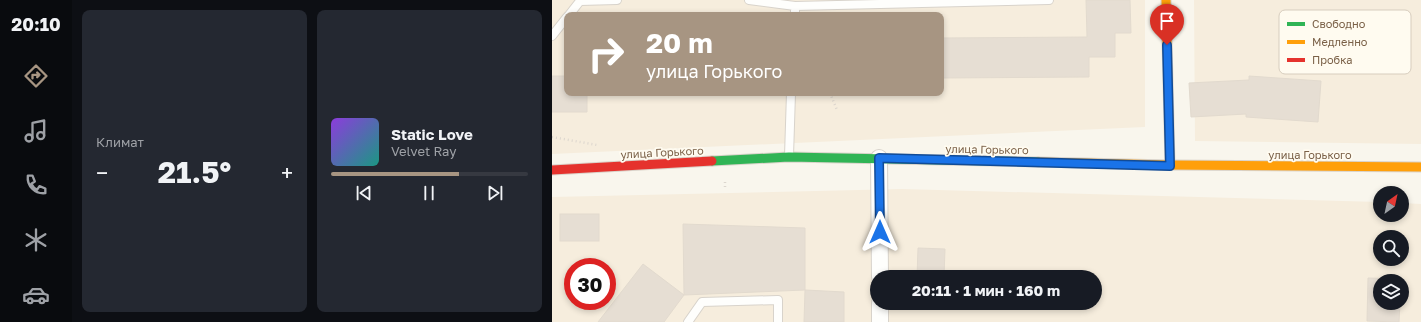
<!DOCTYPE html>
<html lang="ru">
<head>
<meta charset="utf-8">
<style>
  body { margin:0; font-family:"Golos Text",sans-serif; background:#242831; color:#f1f3f6; height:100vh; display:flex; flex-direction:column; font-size:15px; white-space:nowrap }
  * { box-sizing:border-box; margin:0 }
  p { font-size:13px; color:#9ea1a6 }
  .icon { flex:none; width:22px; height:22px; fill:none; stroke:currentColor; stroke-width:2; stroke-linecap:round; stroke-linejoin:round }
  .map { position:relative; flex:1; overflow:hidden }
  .panel { display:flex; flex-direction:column; gap:10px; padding:10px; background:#0d0f14; width:480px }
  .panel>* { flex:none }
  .top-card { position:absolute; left:12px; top:12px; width:380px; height:84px; border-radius:8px; box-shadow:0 2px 6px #0003; background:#a79582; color:#fff; overflow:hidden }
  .needle { width:26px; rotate:33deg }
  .fabs { position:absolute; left:821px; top:186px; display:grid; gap:8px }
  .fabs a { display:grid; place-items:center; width:36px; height:36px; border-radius:50%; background:#171b24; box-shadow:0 2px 6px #0003; font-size:20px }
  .speed { position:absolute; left:12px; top:258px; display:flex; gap:8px; font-size:20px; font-weight:700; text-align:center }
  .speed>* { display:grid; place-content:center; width:52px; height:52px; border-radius:50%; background:#171b24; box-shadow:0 2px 6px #0003; line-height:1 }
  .speed .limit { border:6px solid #d22; background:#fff; color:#111 }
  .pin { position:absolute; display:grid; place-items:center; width:34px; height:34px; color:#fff; margin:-41px -17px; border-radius:50% 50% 50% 0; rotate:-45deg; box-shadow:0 0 4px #0007 }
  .pin .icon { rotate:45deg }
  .me { position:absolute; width:44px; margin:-22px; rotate:0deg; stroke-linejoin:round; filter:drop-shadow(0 0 3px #0008) }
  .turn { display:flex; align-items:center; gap:14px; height:84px; padding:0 16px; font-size:18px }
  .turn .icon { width:52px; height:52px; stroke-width:2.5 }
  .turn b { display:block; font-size:28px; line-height:34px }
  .big { font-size:30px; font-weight:700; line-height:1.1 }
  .panel .card { flex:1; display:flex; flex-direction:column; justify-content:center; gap:6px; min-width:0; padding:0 14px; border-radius:8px; background:#242831 }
  .song { display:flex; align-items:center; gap:12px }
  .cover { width:48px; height:48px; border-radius:6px; background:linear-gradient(135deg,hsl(270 70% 55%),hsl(170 70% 35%)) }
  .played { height:4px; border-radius:2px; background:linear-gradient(90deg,#a79582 65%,#363941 65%) }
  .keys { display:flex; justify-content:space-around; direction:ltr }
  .heat { display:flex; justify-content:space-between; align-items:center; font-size:22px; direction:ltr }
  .panel .tiles { flex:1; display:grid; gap:10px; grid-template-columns:repeat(2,1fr) }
  .trip { position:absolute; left:318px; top:270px; width:232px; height:40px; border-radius:20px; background:#171b24; box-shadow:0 2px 6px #0003; font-weight:700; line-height:40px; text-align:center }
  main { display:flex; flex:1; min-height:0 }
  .tabs { display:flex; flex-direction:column; width:72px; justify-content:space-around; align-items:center; background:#090b0e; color:#9ea1a6 }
  .tabs .icon { width:28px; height:28px }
  .tabs .active { color:#a79582 }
  .tabs b { font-size:18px; color:#f1f3f6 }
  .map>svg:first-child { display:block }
</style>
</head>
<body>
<main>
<nav class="tabs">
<b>20:10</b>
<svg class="icon active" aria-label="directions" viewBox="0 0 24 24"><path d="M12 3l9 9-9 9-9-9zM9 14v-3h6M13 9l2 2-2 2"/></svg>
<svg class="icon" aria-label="music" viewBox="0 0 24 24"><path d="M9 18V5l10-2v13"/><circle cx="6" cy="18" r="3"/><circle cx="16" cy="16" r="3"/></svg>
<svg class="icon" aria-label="phone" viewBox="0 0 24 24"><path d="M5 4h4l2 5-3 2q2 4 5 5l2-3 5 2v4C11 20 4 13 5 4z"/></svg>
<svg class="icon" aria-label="climate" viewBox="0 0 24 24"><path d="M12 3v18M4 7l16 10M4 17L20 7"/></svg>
<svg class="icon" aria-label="car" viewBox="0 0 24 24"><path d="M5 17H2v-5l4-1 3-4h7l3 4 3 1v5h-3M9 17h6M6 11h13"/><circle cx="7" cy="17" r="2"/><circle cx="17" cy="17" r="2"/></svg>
</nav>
<section class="panel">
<div class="tiles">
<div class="card"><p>Климат</p>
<div class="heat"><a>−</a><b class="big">21.5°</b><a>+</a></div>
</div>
<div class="card">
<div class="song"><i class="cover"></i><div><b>Static Love</b><p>Velvet Ray</p></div></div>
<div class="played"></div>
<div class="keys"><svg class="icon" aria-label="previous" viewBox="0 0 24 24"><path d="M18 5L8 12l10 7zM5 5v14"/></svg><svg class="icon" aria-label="pause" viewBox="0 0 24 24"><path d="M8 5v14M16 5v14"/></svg><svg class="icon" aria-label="next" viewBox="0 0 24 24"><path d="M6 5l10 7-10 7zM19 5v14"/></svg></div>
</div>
</div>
</section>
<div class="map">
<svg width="869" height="322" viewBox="0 0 869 322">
  <rect width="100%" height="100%" fill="#f9f6ed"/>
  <g fill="#f6eddd" fill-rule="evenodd">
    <path d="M0,0H593V127L0,154ZM15,15H389V93H15Z"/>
    <path d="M642,0H869V144L643,141Z"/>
    <path d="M350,189L828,202V215H850V203L869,204V322H0V197ZM828,237H850V259H828ZM21,267H55V301H21ZM325,277H543V303H325ZM828,281H850V303H828Z"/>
  </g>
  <g fill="#e6ded3" stroke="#e2dace">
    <path d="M534,0H578L579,33H563V57H537V77L389,78V38L535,37Z"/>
    <path d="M0,76H15V93H35V112H0Z"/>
    <path d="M697,76L769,81L766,122L694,117V114L639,117L637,83L697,80Z"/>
    <rect x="8" y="214" width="39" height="27"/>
    <path d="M131,224L253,228V290L132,295Z"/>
    <path d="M366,248L393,249L392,277H365Z"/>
    <path d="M91,264L132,295L112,322H46Z"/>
    <path d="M816,278L849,279V281H828V303H848L847,322L815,321Z"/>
    <path d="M253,290L292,292V322H252Z"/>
  </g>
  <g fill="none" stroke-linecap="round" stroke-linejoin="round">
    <defs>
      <g id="lane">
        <path d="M197,0L243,6V15"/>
        <path d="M243,6L497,0"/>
        <path d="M17,15L28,1L65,0"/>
        <path d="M0,36L15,17"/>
        <path d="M237,156L239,93"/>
        <path d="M136,322L150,302L226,300V322"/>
      </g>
      <g id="street">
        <path d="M327,158L328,277"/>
        <path d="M328,303V322"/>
      </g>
      <path id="fast" d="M160,161L237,157L486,162"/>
      <g id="slow">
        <path d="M614,0L618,165"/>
        <path d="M486,162L618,165L869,167"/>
      </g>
      <path id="jam" d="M0,170L160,161"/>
    </defs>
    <use href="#lane" stroke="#d8d3cb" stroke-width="10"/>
    <use href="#street" stroke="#d8d3cb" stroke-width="18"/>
    <use href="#fast" stroke="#dad3ca" stroke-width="11"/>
    <use href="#slow" stroke="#dad3ca" stroke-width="11"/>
    <use href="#jam" stroke="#dad3ca" stroke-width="11"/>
    <g stroke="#dcd6ce" stroke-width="2.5" stroke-dasharray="1 3" stroke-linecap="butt">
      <path d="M278,93L285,110"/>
      <path d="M0,137L45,145"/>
      <path d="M173,182V189"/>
    </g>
    <use href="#lane" stroke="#fefefc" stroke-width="8"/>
    <use href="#street" stroke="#fefefc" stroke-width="16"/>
    <use href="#fast" stroke="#30b455" stroke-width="9"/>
    <use href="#slow" stroke="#ff9f0a" stroke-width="9"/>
    <use href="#jam" stroke="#e5322d" stroke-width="9"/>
  </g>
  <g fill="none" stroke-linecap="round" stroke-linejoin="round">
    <defs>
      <path id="route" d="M328,232L327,158L618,166L615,45"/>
    </defs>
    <use href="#route" stroke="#114b97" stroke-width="10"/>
    <use href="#route" stroke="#1a73e8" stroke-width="7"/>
  </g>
  <g text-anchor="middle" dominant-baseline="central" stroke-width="3.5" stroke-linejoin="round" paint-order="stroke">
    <g font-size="11" fill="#7b6148" stroke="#fffbf0">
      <text transform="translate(435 149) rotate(1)">улица Горького</text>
      <text transform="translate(110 152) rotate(-3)">улица Горького</text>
      <text x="758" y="154">улица Горького</text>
    </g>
  </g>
  <rect x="727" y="10" width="132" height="64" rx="6" fill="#fffbf0" stroke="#d7cdbe" stroke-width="1"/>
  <rect x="735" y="22" width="18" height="4" fill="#30b455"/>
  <rect x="735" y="40" width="18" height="4" fill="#ff9f0a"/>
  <rect x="735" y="58" width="18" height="4" fill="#e5322d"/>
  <g font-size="11" fill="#7b6148">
    <text x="760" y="28">Свободно</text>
    <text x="760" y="46">Медленно</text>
    <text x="760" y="64">Пробка</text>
  </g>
</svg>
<div class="fabs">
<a><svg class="needle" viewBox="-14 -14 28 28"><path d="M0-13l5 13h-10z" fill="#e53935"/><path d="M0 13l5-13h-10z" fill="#9ea1a6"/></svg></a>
<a><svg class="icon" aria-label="search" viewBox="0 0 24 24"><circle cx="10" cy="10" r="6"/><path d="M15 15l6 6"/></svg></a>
<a><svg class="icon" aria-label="layers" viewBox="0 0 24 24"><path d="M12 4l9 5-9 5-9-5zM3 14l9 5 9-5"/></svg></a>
</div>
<div class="speed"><div class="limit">30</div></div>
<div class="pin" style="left:615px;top:45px;background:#d93025"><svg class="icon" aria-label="arrive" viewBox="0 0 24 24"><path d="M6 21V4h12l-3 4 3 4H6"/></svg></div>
<svg class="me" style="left:328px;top:232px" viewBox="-20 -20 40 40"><path d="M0-17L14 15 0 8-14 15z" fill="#1a73e8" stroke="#fff" stroke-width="4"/></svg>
<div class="trip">20:11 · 1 мин · 160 m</div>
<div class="top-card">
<div class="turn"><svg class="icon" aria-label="right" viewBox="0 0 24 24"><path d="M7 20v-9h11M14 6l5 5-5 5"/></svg><div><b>20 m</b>улица Горького</div></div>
</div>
</div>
</main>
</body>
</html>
